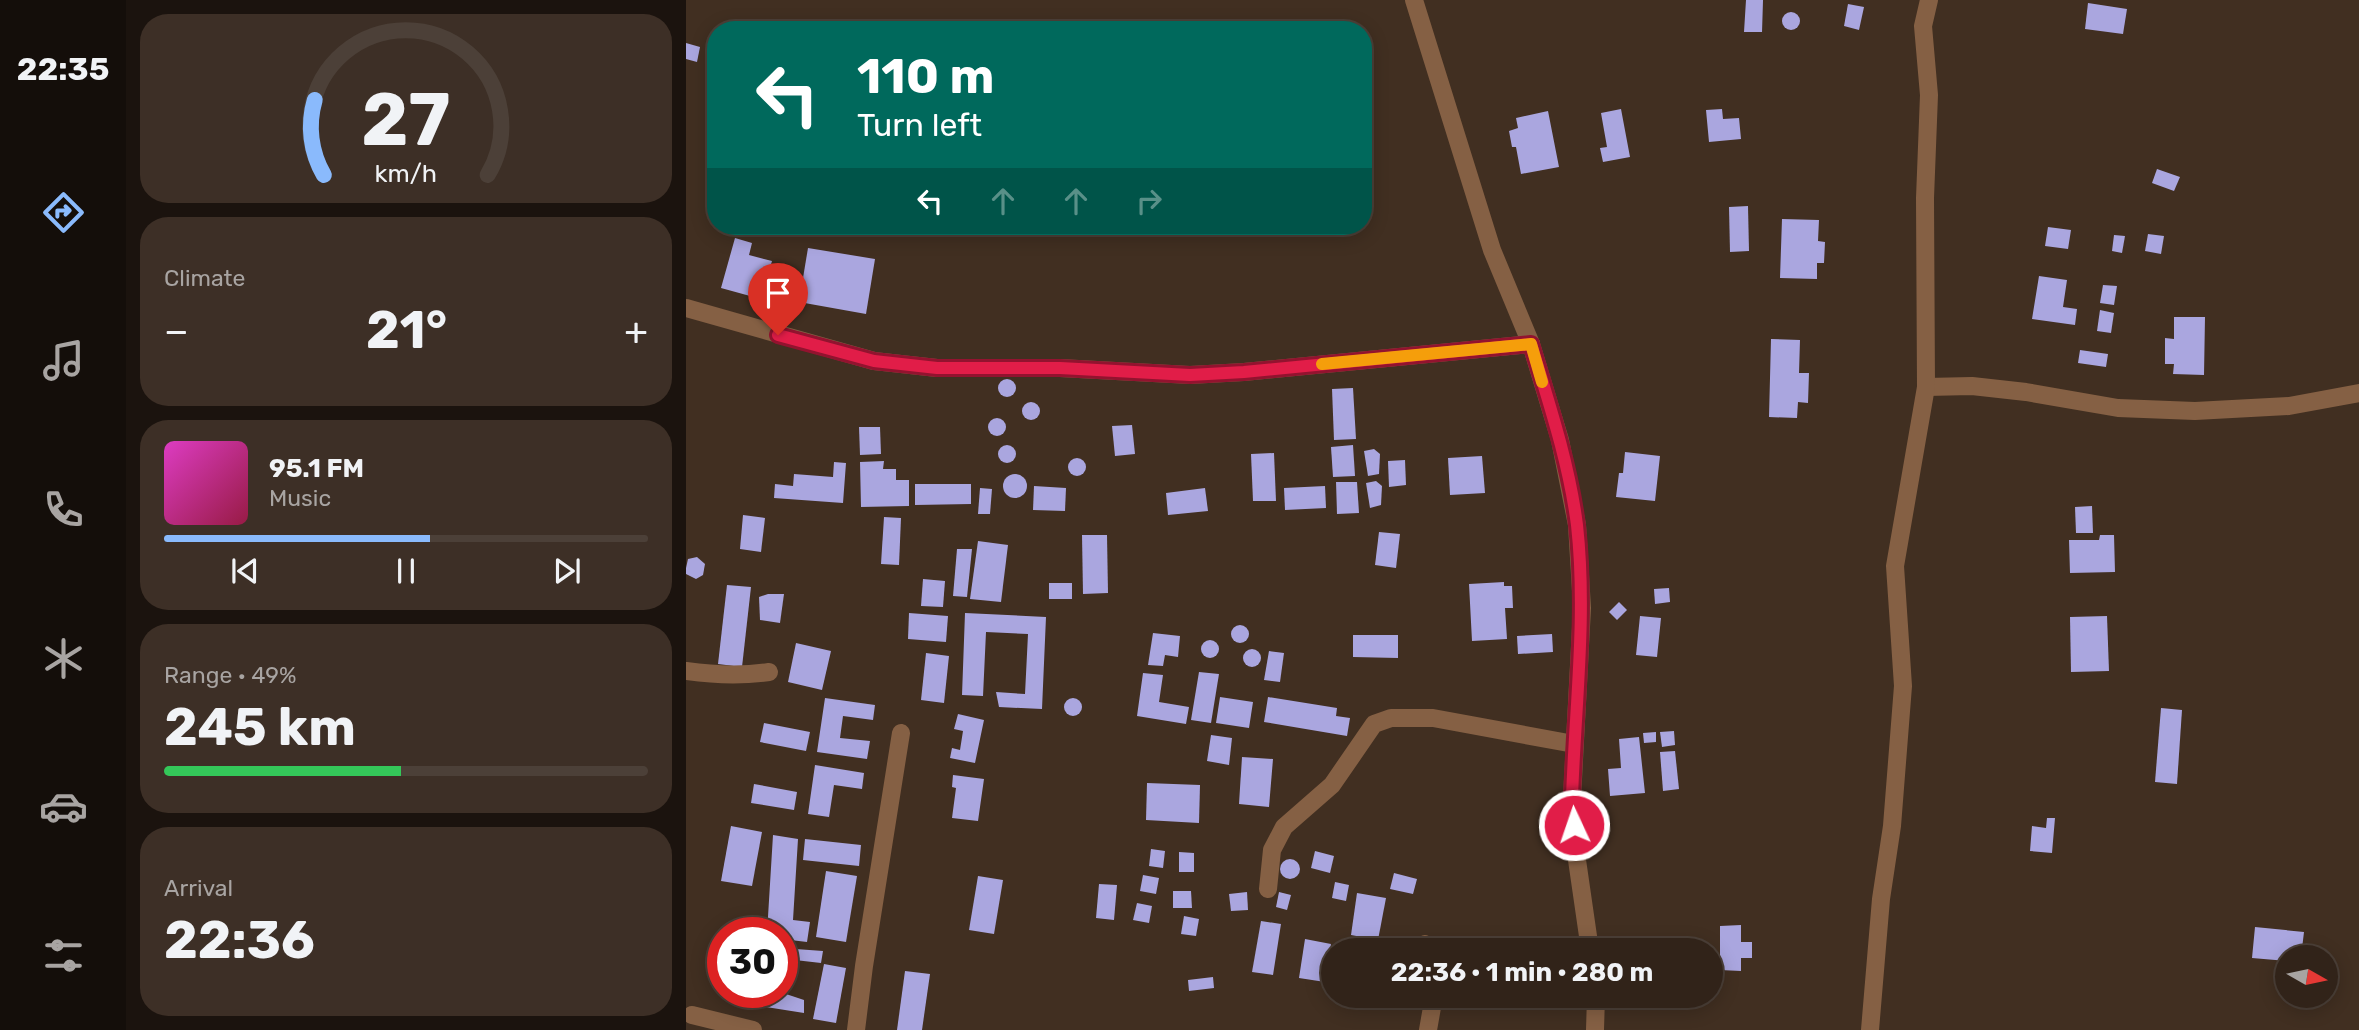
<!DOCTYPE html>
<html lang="en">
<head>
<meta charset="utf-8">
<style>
  body { margin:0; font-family:Rubik,sans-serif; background:#3d2f26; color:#f1f3f6; height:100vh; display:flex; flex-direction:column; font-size:26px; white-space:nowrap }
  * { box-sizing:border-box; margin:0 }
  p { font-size:23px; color:#a8a4a2 }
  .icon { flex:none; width:38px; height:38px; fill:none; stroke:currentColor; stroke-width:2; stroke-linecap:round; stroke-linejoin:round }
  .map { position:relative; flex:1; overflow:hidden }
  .drawer { display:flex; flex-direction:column; gap:14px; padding:14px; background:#1b130e; width:560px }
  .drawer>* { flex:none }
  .guide { position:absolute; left:21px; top:21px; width:665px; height:214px; border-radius:28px; box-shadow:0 4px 18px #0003,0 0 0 2px #4c4038; background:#00695c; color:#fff; overflow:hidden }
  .needle { width:46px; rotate:99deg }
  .fabs { position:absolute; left:1589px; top:945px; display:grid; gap:14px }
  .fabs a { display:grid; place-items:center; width:63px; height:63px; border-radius:50%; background:#312319; box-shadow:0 4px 18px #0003,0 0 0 2px #4c4038; font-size:35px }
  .speed { position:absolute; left:21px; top:917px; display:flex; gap:14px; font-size:35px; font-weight:700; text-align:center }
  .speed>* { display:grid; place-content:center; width:91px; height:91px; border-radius:50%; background:#312319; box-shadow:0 4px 18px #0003,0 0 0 2px #4c4038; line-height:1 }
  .speed .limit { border:10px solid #d22; background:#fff; color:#111 }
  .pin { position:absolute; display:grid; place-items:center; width:60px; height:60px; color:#fff; margin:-72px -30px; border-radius:50% 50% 50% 0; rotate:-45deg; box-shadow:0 0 7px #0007 }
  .pin .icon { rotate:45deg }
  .me { position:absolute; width:77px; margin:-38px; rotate:357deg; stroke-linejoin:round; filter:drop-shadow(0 0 5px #0008) }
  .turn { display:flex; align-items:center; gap:24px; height:147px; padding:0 35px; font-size:32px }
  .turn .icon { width:91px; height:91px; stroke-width:2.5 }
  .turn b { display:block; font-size:49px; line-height:60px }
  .lanes { display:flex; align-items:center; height:66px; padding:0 35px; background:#0003; justify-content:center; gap:35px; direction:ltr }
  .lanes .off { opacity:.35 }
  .big { font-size:52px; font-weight:700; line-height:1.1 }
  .drawer .tile { flex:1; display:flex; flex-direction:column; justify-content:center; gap:10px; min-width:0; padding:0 24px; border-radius:28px; background:#3d2f26 }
  .drawer .dial { align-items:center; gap:0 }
  .dial svg { height:182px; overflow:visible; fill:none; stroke:#4c4038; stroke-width:7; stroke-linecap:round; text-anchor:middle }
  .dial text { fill:#f1f3f6; stroke:none }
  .song { display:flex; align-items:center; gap:21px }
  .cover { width:84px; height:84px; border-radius:10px; background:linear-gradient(135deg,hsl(310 70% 55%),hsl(340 70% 35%)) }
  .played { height:7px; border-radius:4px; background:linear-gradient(90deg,#8abafc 55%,#4c4038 55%) }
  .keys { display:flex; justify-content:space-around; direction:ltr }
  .heat { display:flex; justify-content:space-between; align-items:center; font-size:38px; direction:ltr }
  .charge { height:10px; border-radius:5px; background:linear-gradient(90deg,#34c759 49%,#4c4038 0) }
  .trip { position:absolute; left:635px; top:938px; width:402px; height:70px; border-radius:35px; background:#312319; box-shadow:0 4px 18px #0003,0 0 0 2px #4c4038; font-weight:700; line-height:70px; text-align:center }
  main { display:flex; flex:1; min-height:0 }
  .tabs { display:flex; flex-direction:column; width:126px; justify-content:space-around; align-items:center; background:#140e0a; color:#a8a4a2 }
  .tabs .icon { width:49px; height:49px }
  .tabs .current { color:#8abafc }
  .tabs b { font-size:32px; color:#f1f3f6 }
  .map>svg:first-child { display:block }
</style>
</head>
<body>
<main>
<nav class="tabs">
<b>22:35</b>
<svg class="icon current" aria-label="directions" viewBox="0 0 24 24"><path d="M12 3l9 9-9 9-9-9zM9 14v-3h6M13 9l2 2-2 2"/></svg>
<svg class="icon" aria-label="music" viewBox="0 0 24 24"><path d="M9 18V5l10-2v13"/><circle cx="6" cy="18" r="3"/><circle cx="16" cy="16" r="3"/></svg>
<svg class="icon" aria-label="phone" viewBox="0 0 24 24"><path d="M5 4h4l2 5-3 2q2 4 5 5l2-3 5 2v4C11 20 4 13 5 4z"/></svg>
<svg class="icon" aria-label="climate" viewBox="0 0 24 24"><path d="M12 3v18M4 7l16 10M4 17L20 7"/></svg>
<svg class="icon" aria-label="car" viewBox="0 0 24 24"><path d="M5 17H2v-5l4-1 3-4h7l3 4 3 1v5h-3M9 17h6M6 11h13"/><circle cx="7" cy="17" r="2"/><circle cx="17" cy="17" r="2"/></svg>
<svg class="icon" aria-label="filters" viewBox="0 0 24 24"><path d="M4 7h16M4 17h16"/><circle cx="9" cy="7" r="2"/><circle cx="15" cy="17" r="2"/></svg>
</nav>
<section class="drawer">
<div class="tile dial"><svg viewBox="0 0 100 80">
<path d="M14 69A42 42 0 1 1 86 69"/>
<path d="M14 69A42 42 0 0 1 10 36" stroke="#8abafc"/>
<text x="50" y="56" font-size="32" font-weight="700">27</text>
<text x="50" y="72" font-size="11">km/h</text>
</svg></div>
<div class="tile"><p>Climate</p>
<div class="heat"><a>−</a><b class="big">21°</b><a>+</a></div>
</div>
<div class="tile">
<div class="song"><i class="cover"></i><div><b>95.1 FM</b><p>Music</p></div></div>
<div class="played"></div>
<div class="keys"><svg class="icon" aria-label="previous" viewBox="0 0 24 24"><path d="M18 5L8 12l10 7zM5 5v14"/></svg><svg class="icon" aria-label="pause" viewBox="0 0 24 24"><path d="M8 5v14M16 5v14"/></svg><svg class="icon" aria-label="next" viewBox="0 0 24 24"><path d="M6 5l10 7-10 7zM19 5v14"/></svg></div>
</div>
<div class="tile"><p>Range · 49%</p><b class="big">245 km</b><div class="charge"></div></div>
<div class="tile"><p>Arrival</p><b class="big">22:36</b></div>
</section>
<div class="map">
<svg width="1673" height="1030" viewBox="0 0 1673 1030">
  <rect width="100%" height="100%" fill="#412f21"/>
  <g fill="#aaa6df">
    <path d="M1060,0H1077L1076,32H1058Z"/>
    <path d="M1402,3L1441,9L1437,34L1399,29Z"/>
    <path d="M1162,4L1178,7L1173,30L1158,26Z"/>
    <circle cx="1105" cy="21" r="9"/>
    <path d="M0,43L14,47L11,62L0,59Z"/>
    <path d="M935,109L944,157L917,162L914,148L921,147L915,113Z"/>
    <path d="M1036,109L1037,119L1053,118L1055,139L1023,142L1020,110Z"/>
    <path d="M862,111L873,167L835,174L830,147H826L823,131L832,128L830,118Z"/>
    <path d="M1471,169L1494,177L1488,191L1466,183Z"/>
    <path d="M1062,206L1063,251L1044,252L1043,207Z"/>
    <path d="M1096,219L1133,220L1132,241L1139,242L1138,263H1131V279L1094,278Z"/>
    <path d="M1362,227L1385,230L1382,249L1359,246Z"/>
    <path d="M1462,234L1478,236L1475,254L1459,251Z"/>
    <path d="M1428,235L1439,236L1436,253L1426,251Z"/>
    <path d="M49,238L66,243L63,255L86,261L75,299L35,288Z"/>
    <path d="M122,248L189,259L180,314L113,302Z"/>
    <path d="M1353,276L1381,280L1377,307L1391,309L1389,325L1346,319Z"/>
    <path d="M1417,285L1431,286L1428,305L1414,303Z"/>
    <path d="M1414,310L1428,313L1425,333L1411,331Z"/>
    <path d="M1488,317H1519L1518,375L1487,374L1488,364H1479V338L1488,339Z"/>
    <path d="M1085,339L1114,340L1113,373H1123L1122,403L1112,402L1111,418L1083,417Z"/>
    <path d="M1394,350L1422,354L1420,367L1392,363Z"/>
    <circle cx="321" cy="388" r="9"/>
    <path d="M667,388L670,439L648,440L646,389Z"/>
    <circle cx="345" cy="411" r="9"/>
    <circle cx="311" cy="427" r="9"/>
    <path d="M446,425L449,454L429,456L426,426Z"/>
    <path d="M173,427H194L195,454L174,455Z"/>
    <circle cx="321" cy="454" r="9"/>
    <path d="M667,445L669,476L647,477L645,447Z"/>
    <path d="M688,449L694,454L693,474L682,476L678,451Z"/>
    <path d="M939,452L974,456L969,501L930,497L933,473H937Z"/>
    <path d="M588,453L590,501H567L565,454Z"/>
    <path d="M796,456L799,493L764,495L762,458Z"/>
    <circle cx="391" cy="467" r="9"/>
    <path d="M719,460L720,485L703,487L702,461Z"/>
    <path d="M198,461L197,469H210V480H223V506L175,507L174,462Z"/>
    <path d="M148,462L160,463L157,503L88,498L89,484L107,486L108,474L147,477Z"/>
    <circle cx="329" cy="486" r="12"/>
    <path d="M690,481L696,486L695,505L684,508L680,483Z"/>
    <path d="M650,482H671L673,513L651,514Z"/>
    <path d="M229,484H285V504L229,505Z"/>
    <path d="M348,486L380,488L379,511L347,510Z"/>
    <path d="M639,486L640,508L599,510L598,488Z"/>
    <path d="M294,488L306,489L304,514H292Z"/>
    <path d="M519,488L522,511L482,515L480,493Z"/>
    <path d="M1406,506L1407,533H1390L1389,507Z"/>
    <path d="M57,515L79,518L75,552L54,549Z"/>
    <path d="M198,517L215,518L213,565L195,564Z"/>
    <path d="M693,532L714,534L710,568L689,565Z"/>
    <path d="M396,535H421L422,593L397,594Z"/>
    <path d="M1414,535H1428L1429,572L1384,573L1383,540H1413Z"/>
    <path d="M292,541L322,545L315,602L284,599Z"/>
    <path d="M271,549H286L281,597L267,596Z"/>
    <path d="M11,557L19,564L17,575L10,579L0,574V568L2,559Z"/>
    <path d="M237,579L259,581L257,607L235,606Z"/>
    <path d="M818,582V586H826L827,608H819L821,639L786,641L783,584Z"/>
    <rect x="363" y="583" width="23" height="16"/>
    <path d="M41,585L65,587L56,667L32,664Z"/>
    <path d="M983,588L984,602L969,604L968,589Z"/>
    <path d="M82,594H98L94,623L74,620L73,597Z"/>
    <path d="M933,602L941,610L931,620L923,612Z"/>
    <path d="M223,613L262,616L260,642L222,639Z"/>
    <path d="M279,613L360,617L356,709L313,707L310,692L339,694L342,634L300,632L297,696L276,695Z"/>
    <path d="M954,616L975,618L971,657L950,655Z"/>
    <path d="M1421,616L1423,671L1385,672L1384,617Z"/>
    <circle cx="554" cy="634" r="9"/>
    <path d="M467,633L494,636L492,657L479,655L477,666L462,665Z"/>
    <path d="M866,634L867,652L832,654L831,636Z"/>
    <path d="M667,635H712V658L667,657Z"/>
    <circle cx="524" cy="649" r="9"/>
    <path d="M110,643L145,651L136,690L102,682Z"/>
    <circle cx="566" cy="658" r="9"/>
    <path d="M583,651L598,653L594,682L578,680Z"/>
    <path d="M240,653L263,656L258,703L235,700Z"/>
    <path d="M513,672L533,674L525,723L505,720Z"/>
    <path d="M457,673L477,675L473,702L503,707L500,724L451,716Z"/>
    <path d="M534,697L567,702L563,728L530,723Z"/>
    <path d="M582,697L651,708L650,716L664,718L661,736L578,722Z"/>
    <circle cx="387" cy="707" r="9"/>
    <path d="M139,698L189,705L187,720L157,716L154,738L184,741L181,759L131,752Z"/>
    <path d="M1475,708L1496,710L1491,784L1469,782Z"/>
    <path d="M272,714L298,720L289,763L264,758L266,748L274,750L277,731L268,729Z"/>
    <path d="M78,723L124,732L120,751L74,742Z"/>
    <path d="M988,731L989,745L976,747L974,732Z"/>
    <path d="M970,732V742L958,743L957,733Z"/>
    <path d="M525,735L546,738L543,765L521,761Z"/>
    <path d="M953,737L959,793L924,796L922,769L935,768L933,739Z"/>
    <path d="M989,751L993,789L977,791L974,752Z"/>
    <path d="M556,757L587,759L583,807L553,804Z"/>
    <path d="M129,765L178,773L176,789L148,785L143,817L122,814Z"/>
    <path d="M267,775L298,779L292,821L266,818L270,788L266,787Z"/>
    <path d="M461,783L514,785L513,823L460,820Z"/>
    <path d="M68,784L111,792L108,810L65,803Z"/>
    <path d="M1361,818H1369L1366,853L1344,851L1346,826L1360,828Z"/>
    <path d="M45,826L76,832L66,886L35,881Z"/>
    <path d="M87,835L112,839L107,920L124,922L121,942L96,939V933H81Z"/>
    <path d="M119,839L175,845L173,866L117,860Z"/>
    <path d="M465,849L479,851L477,868L463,866Z"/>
    <path d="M629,851L648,856L644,873L625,868Z"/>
    <path d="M493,852L508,853V872H493Z"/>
    <circle cx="604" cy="869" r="10"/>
    <path d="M140,871L171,876L160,942L130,937Z"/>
    <path d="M708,873L731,879L727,894L704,889Z"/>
    <path d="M457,875L473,878L470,894L454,891Z"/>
    <path d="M292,876L317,880L308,934L283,930Z"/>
    <path d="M649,882L663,885L660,901L646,898Z"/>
    <path d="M413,884L431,885L428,920L410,918Z"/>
    <path d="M487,891H505L506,908H487Z"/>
    <path d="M561,892L562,910L545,911L543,894Z"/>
    <path d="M593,892L605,895L601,910L590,907Z"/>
    <path d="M671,893L700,898L692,940L665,935Z"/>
    <path d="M451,903L466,906L463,923L447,920Z"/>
    <path d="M498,916L513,919L510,936L495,934Z"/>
    <path d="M575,921L595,924L587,975L566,972Z"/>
    <path d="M1055,925V942H1066V958H1055V971L1034,970V926Z"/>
    <path d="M1569,927L1618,932L1615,957H1601V961L1566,958Z"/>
    <path d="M619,939L645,944L639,982L613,978Z"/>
    <path d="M96,948L137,951L135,963L100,959L96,972Z"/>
    <path d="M138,964L160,968L150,1023L127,1019Z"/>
    <path d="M219,971L244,974L236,1030H211Z"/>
    <path d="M527,977L528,988L503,991L502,980Z"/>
    <path d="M81,992H94L118,1000V1013L80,1007Z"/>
  </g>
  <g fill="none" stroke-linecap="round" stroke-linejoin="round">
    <g stroke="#856044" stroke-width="18">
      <path d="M728,0L806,250L845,344L874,440L891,525L896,608L886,798L890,853L904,950"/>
      <path d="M0,308L188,361L251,368H374L504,375L558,372L845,344"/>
      <path d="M1240,387L1286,386L1340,392L1432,408L1509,411L1603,406L1673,393"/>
      <path d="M0,671C29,675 55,676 83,672"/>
      <path d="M582,889L586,850L598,827L646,785L688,724L705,718H747L888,744"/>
      <path d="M739,944L743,950"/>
      <path d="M6,1015L67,1030"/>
      <path d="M170,1030L178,966L215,733"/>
      <path d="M742,1030L748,996"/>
      <path d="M909,1030L910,996"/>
      <path d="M1184,1030L1195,899L1206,826L1217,686L1209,566L1240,387L1239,198L1243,95L1237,26L1243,0"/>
    </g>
  </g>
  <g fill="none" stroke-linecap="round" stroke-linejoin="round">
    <defs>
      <path id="route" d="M92,335L188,361L251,368H374L504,375L558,372L845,344C863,403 883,463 891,525C901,616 889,707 886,798L888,825"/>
    </defs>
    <use href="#route" stroke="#92132f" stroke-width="18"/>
    <use href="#route" stroke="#e11d48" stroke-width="12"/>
    <path stroke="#f59e0b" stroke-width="12" d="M636,364L845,344L856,382"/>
  </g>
</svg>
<div class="fabs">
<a><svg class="needle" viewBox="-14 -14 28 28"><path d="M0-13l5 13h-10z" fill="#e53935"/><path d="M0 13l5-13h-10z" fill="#a8a4a2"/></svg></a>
</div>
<div class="speed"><div class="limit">30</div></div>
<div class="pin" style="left:92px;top:335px;background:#d93025"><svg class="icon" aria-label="arrive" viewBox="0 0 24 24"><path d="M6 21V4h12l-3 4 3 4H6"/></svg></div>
<svg class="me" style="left:888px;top:825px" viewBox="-20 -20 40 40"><circle r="17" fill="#e11d48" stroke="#fff" stroke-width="3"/><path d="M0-11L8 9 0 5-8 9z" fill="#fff"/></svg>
<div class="trip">22:36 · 1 min · 280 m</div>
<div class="guide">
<div class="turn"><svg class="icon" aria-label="left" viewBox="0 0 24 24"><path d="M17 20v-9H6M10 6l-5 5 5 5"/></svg><div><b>110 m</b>Turn left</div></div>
<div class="lanes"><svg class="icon" aria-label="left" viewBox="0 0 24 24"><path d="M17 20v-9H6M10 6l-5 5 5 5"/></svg><svg class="icon off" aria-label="ahead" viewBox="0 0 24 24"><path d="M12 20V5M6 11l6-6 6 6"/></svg><svg class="icon off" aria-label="ahead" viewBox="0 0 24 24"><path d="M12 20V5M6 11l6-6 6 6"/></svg><svg class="icon off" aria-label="right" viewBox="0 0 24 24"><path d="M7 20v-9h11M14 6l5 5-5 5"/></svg></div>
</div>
</div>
</main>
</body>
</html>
